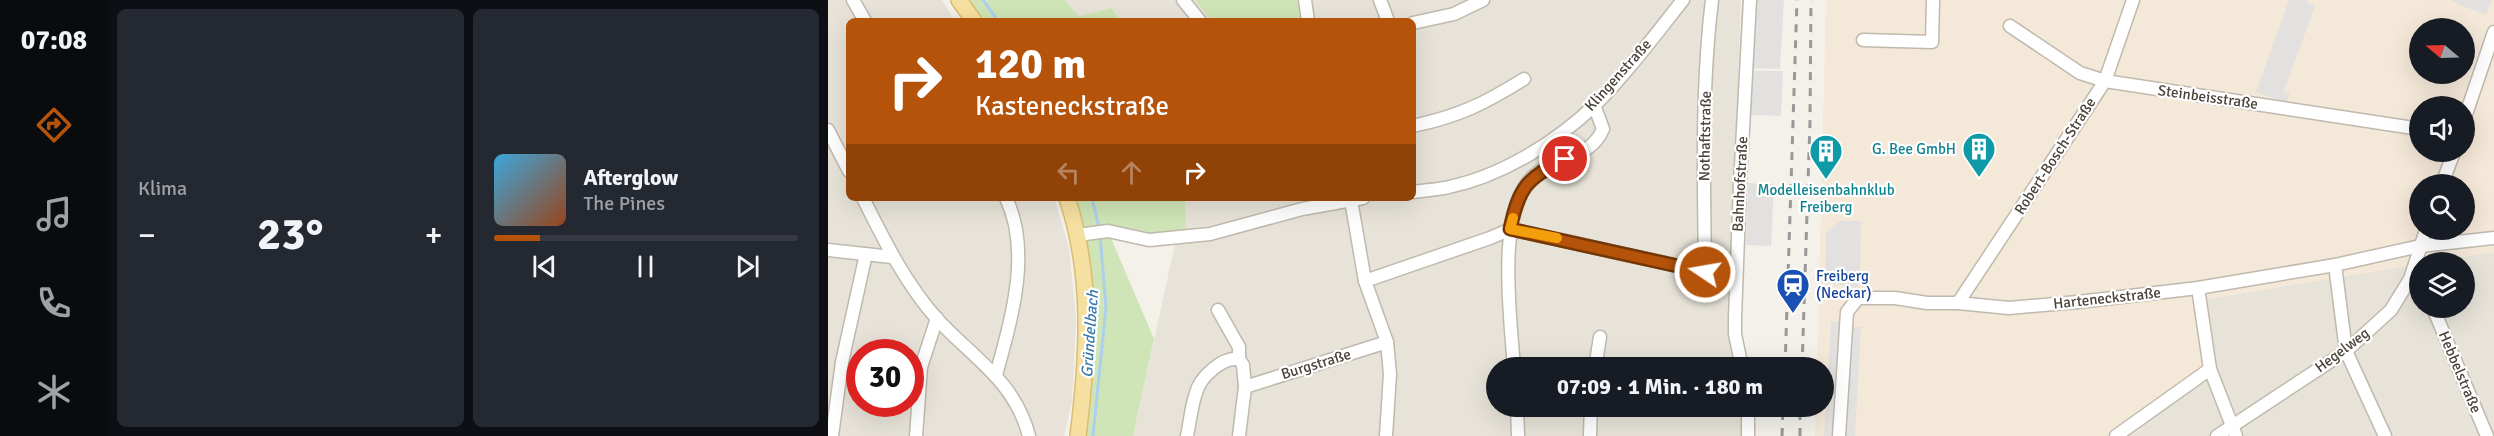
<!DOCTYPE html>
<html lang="de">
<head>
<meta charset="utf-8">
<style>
  body { margin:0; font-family:Signika,sans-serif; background:#242831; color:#f1f3f6; height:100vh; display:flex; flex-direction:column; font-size:22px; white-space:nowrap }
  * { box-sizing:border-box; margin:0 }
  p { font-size:20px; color:#9ea1a6 }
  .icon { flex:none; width:33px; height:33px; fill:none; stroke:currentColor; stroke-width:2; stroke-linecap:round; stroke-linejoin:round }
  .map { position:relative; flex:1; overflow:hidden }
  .side { display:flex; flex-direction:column; gap:9px; padding:9px; background:#0d0f14; width:720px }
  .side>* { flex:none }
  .banner { position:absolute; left:18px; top:18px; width:570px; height:183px; border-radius:9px; box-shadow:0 6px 24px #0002; background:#b45309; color:#fff; overflow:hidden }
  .needle { width:39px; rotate:289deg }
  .fabs { position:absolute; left:1581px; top:18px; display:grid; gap:12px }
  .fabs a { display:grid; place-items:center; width:66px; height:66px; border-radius:50%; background:#171b24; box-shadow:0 6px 24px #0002; font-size:30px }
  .speed { position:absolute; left:18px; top:339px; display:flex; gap:12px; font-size:30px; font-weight:700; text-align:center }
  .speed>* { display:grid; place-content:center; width:78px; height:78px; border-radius:50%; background:#171b24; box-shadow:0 6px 24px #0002; line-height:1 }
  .speed .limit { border:9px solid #d22; background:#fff; color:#111 }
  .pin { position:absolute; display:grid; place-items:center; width:51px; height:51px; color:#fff; margin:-26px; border:3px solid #fff; border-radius:50%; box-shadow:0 2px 6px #0007 }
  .me { position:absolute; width:66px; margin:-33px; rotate:282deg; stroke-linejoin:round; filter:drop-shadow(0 0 4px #0008) }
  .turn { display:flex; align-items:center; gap:21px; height:126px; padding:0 30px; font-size:27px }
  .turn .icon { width:78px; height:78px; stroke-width:2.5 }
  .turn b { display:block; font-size:42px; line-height:51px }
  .lanes { display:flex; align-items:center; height:57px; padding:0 30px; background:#0003; justify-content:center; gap:30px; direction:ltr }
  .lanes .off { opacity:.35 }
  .big { font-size:45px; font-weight:800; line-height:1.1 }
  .side .card { flex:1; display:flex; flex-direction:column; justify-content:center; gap:9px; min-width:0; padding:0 21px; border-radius:9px; background:#242831 }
  .song { display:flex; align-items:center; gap:18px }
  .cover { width:72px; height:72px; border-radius:9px; background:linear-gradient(135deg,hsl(200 70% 55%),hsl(20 70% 35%)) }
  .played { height:6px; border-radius:3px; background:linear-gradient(90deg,#b45309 15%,#363941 15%) }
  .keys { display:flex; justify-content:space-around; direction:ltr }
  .heat { display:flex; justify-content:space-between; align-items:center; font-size:33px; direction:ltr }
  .side .tiles { flex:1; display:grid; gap:9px; grid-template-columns:repeat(2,1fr) }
  .trip { position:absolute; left:658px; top:357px; width:348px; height:60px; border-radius:30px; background:#171b24; box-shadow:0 6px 24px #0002; font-weight:800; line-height:60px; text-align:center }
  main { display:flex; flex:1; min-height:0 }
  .tabs { display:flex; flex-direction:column; width:108px; justify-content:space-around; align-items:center; background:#090b0e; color:#9ea1a6 }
  .tabs .icon { width:42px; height:42px }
  .tabs .active { color:#b45309 }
  .tabs b { font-size:27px; color:#f1f3f6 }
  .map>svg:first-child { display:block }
</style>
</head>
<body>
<main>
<nav class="tabs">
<b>07:08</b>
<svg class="icon active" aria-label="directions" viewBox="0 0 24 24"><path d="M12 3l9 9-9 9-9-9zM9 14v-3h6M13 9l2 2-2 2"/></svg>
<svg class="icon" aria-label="music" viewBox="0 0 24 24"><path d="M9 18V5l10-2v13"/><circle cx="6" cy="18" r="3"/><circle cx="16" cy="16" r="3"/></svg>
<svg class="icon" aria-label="phone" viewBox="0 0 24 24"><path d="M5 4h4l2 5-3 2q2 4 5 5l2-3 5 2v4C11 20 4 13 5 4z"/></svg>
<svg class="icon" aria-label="climate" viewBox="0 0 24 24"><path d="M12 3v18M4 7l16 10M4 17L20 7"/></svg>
</nav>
<section class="side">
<div class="tiles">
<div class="card"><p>Klima</p>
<div class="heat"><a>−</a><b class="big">23°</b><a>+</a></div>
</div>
<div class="card">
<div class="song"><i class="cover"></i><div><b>Afterglow</b><p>The Pines</p></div></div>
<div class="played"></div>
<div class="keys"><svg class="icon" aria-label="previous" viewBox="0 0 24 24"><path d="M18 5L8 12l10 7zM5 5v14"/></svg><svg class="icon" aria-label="pause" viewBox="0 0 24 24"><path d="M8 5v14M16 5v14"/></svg><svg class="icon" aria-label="next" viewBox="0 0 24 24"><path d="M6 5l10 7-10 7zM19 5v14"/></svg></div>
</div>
</div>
</section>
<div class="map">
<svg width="1666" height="436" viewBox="0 0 1666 436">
  <rect width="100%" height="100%" fill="#f4f1eb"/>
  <g fill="#e7e3d9" fill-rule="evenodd">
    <path d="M0,0H114L127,21H21V198H226L241,247L248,320L244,401L236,436H0ZM32,352H82V404H32Z"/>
    <path d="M237,0H913L901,326L908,367L669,368V406L914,407L919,436H305L357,198H585V21H293L284,8L251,16Z"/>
    <path d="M1666,252V436H1303L1381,375L1378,299L1591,264L1592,308H1636V262H1601Z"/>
  </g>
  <path fill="#f4e8d8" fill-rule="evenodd" d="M998,0H1666V252L1379,299L1381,375L1303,436H987L988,407L996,406V368L989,367ZM1592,28H1636V74H1592ZM1592,106H1636V152H1592ZM1592,184H1636V230H1592Z"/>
  <g fill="#cfe5b7">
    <path d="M131,0H237L251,16L284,8L293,21H146Z"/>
    <path d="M367,0H469L473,21H384Z"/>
    <path d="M239,198H357L358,237L280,231L326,339L305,436H250L259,332Z"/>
  </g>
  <g fill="#e3e1df">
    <path d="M914,0H917L909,173H906Z"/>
    <path d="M929,0H956L952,69L925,68Z"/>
    <path d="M1461,0H1480L1479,3L1487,6L1456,91L1462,93L1458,103L1428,92Z"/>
    <path d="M1624,0H1664L1658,15L1624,2Z"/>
    <path d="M924,71H955L953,116L922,115Z"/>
    <path d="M920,183L946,184L943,246L918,245Z"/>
    <path d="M1012,221H1033L1032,284L1027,288L997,282L998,233Z"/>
    <path d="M1003,321L1013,322L1022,327H1033L1027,436H996Z"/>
  </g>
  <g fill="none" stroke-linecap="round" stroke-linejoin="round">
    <g stroke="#acd0eb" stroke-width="3">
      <path d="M155,0L170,21"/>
      <path d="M264,198L271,228"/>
      <path d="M265,436L278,307L272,235"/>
    </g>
    <defs>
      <g id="minor">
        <path d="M25,0L37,21"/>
        <path d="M355,0L372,21"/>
        <path d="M477,0L480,21"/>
        <path d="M552,0L560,21"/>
        <path d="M585,23L626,14L655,0"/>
        <path d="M1182,26L1252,73L1277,81L1592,129"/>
        <path d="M1035,40L1104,42L1105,0"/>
        <path d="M1636,120L1666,32"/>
        <path d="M585,126C631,116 656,104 696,79"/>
        <path d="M0,130L21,171"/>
        <path d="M1614,184L1626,152"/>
        <path d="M585,192C597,190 609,190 621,187C674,176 728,142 767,105C799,73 827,35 855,0"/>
        <path d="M35,198C56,240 77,283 109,319C145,358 187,381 201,436"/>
        <path d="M523,200L537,281L559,342L562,374L558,436"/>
        <path d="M250,235L280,231L321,240L382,234L474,209L535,198"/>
        <path d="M0,250L64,257"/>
        <path d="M1507,265L1518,351L1557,436"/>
        <path d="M537,281L662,238L683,229L877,272C876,182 873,90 884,0"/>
        <path d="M1370,288L1382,369L1408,436"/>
        <path d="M1130,303L1277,81L1305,0"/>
        <path d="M1605,308L1659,436"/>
        <path d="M390,310L411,347V359L415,365L417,387L411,436"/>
        <path d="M686,368C683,320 666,205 709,173C732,156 763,158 775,129L766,105"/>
        <path d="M767,368L772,337"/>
        <path d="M914,368L907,334V318L912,184L922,0"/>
        <path d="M168,375C183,320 204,252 178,198"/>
        <path d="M417,387L559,342"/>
        <path d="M689,406L690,436"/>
        <path d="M920,406V436"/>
        <path d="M4,436L14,362L38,254"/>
        <path d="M88,436L93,367L109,318"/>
        <path d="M359,436C362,422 363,407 368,393C372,377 394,357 411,359"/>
        <path d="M762,436L763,406"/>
        <path d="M1011,436L1019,312L1030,298H1067L1099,303H1130L1181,308L1250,302L1370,288L1507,265L1592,246L1666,238"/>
        <path d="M1288,436L1382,369"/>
        <path d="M1389,436L1518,351L1563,310L1582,279L1598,230"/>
      </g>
      <g id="major">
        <path d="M131,0L146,21"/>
        <path d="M239,198C265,275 260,356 250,436"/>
      </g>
    </defs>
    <use href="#minor" stroke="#bfb9ae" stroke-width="15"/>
    <use href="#major" stroke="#dbbd72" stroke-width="18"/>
    <use href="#minor" stroke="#fff" stroke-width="12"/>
    <use href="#major" stroke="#f6e0a1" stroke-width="15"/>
    <g stroke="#989898" stroke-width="3" stroke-dasharray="8 8" stroke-linecap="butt">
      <path d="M957,368L969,0"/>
      <path d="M974,368L982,122L983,0"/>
      <path d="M954,436L955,406"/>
      <path d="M972,436V406"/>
    </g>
  </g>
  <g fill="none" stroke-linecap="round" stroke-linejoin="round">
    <defs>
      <path id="route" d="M737,159C699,178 691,187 682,229L877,272"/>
    </defs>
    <use href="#route" stroke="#753606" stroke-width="15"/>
    <use href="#route" stroke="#b45309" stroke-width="10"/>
    <path stroke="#f59e0b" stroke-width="10" d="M685,218L682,229L729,238"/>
  </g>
  <defs>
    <symbol id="building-pin" viewBox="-11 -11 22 30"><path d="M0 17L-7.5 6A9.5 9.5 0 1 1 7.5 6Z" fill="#0f9aa8" stroke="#fff"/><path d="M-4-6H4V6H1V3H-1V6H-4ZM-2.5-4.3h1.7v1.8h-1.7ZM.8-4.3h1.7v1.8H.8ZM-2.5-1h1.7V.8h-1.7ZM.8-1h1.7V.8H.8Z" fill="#fff"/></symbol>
    <symbol id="station-pin" viewBox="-11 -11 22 30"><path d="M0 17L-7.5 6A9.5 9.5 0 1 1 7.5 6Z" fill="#1a4fb4" stroke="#fff"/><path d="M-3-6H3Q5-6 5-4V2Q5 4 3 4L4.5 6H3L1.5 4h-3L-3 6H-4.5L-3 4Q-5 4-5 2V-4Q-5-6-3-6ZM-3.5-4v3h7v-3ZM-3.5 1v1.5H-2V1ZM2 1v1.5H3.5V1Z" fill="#fff"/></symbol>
  </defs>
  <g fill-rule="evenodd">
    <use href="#building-pin" x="1132" y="130" width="38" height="52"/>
    <use href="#building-pin" x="979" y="132" width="38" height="52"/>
    <use href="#station-pin" x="946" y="266" width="38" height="52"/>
  </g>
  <g text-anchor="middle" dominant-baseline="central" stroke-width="4.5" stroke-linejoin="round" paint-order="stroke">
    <g font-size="15" fill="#484239" stroke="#fff">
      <text transform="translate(790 75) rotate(-48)">Klingenstraße</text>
      <text transform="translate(1380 97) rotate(8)">Steinbeisstraße</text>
      <text transform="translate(877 136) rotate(-89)">Nothaftstraße</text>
      <text transform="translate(1227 156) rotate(-57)">Robert-Bosch-Straße</text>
      <text transform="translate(912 184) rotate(-87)">Bahnhofstraße</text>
      <text transform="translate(1279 298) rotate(-6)">Harteneckstraße</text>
      <text transform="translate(1514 350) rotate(-37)">Hegelweg</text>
      <text transform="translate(488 364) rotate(-17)">Burgstraße</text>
      <text transform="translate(1632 372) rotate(67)">Hebbelstraße</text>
    </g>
    <g font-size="15" fill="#0d838f" stroke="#fff" text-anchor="end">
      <text x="1128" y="149">G. Bee GmbH</text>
      <text x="998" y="190" text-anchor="middle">Modelleisenbahnklub<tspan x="998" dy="17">Freiberg</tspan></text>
    </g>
    <g font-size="15" fill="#164399" stroke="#fff" text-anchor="start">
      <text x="988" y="276">Freiberg<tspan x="988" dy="17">(Neckar)</tspan></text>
    </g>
    <g font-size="16" font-style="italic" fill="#3a79ac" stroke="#fff">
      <text transform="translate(262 334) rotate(-86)">Gründelbach</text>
    </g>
  </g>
</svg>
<div class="fabs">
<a><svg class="needle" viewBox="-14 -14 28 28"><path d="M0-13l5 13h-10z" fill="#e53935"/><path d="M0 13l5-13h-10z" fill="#9ea1a6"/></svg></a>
<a><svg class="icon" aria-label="sound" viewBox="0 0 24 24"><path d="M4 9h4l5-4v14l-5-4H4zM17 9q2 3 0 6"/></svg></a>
<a><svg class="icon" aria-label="search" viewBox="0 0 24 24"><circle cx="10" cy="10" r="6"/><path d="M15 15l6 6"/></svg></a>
<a><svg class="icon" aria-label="layers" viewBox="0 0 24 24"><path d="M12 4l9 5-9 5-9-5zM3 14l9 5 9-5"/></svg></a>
</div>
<div class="speed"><div class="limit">30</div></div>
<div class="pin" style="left:737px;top:159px;background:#d93025"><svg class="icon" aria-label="arrive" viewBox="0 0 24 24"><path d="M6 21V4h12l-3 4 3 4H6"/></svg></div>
<svg class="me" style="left:877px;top:272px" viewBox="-20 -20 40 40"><circle r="17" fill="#b45309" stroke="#fff" stroke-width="3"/><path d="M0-11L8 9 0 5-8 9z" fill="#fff"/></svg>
<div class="trip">07:09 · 1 Min. · 180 m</div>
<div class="banner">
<div class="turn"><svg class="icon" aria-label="right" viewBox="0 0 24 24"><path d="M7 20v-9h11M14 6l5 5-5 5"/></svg><div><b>120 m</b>Kasteneckstraße</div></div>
<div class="lanes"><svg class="icon off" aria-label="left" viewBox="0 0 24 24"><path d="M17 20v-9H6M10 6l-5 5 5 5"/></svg><svg class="icon off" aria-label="ahead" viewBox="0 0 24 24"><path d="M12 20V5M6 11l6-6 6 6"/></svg><svg class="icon" aria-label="right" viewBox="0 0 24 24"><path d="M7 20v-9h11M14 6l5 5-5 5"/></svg></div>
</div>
</div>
</main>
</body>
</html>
